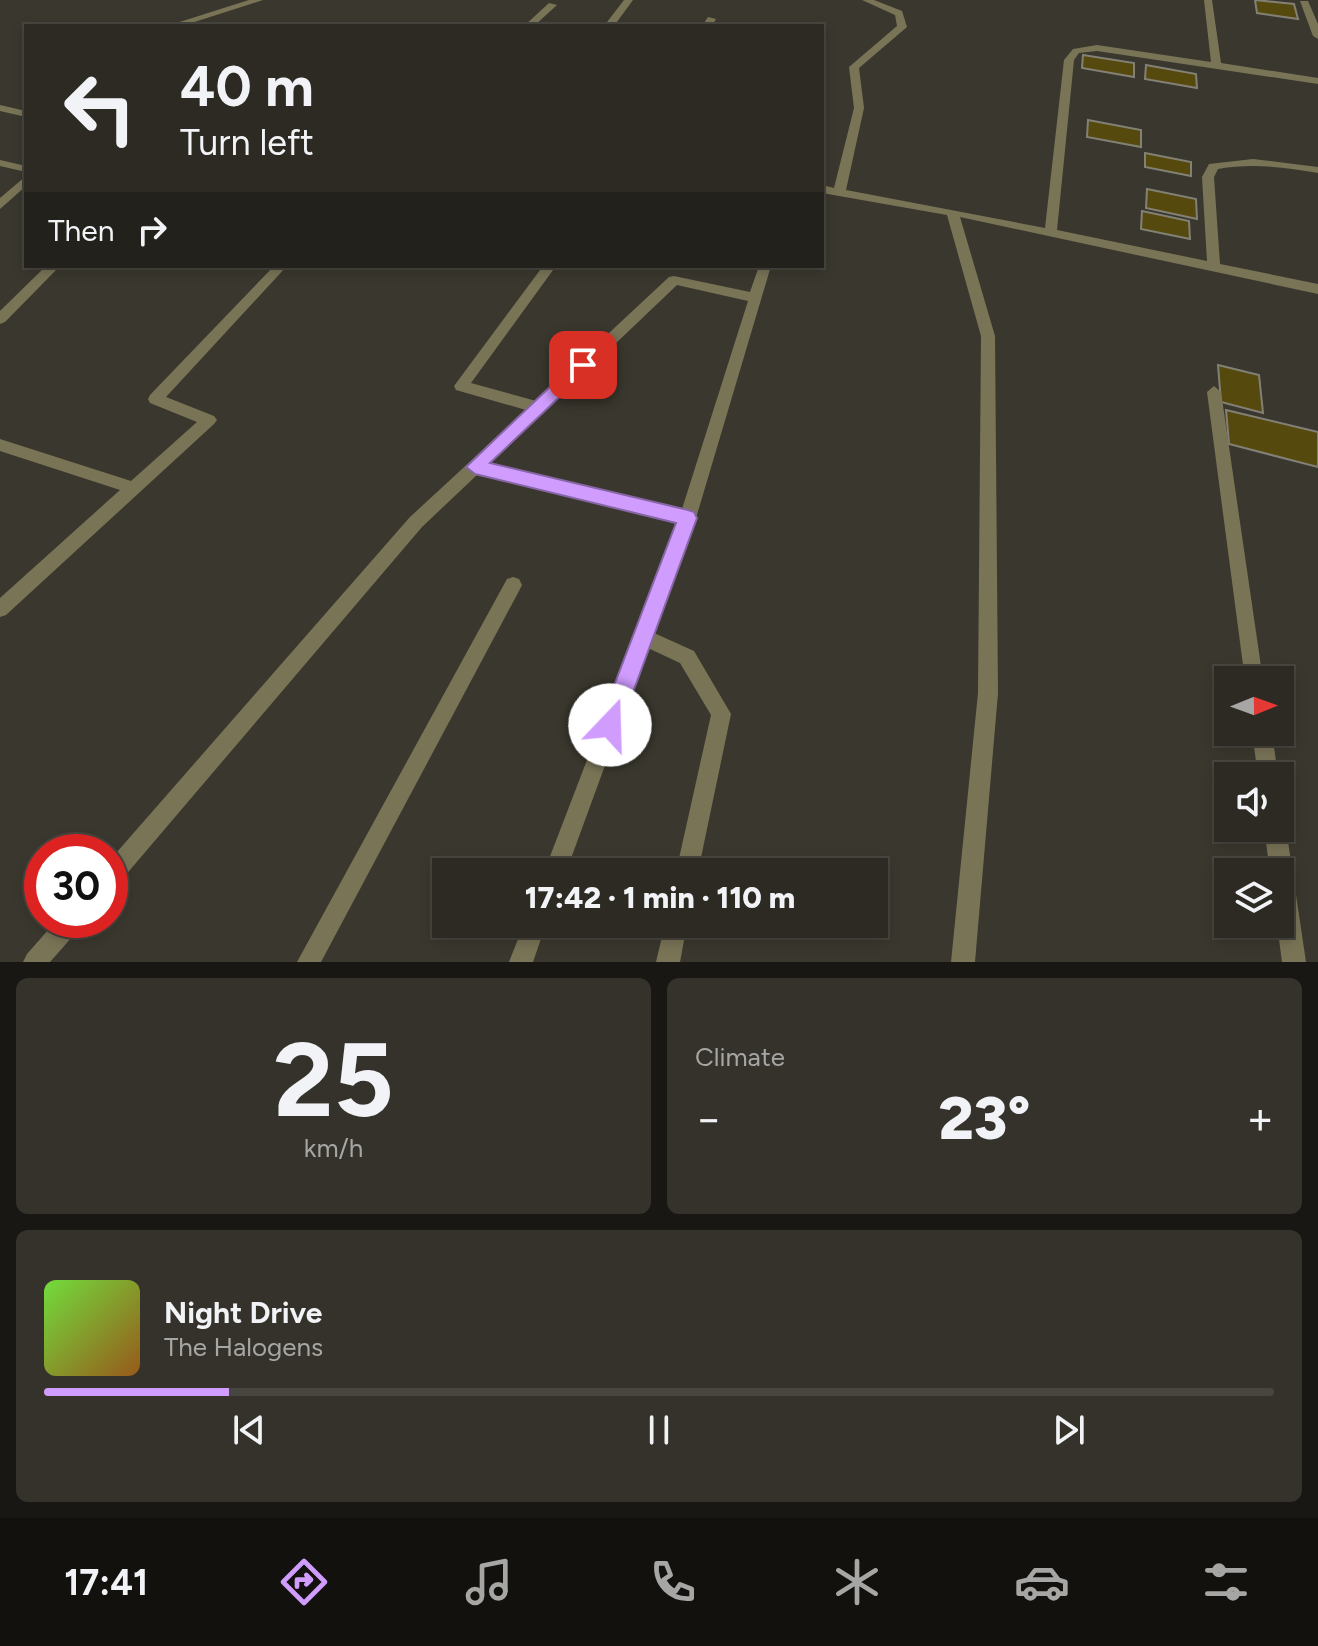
<!DOCTYPE html>
<html lang="en">
<head>
<meta charset="utf-8">
<style>
  body { margin:0; font-family:Figtree,sans-serif; background:#34322a; color:#f1f3f6; height:100vh; display:flex; flex-direction:column; font-size:30px; white-space:nowrap }
  * { box-sizing:border-box; margin:0 }
  p { font-size:26px; color:#a6a7a5 }
  .icon { flex:none; width:44px; height:44px; fill:none; stroke:currentColor; stroke-width:2; stroke-linecap:round; stroke-linejoin:round }
  .map { position:relative; height:962px; overflow:hidden }
  .side { display:flex; flex-direction:column; gap:16px; padding:16px; background:#181713; flex:1 }
  .side>* { flex:none }
  .top-card { position:absolute; left:24px; top:24px; width:800px; height:244px; border-radius:0px; box-shadow:0 4px 12px #0003,0 0 0 2px #484640; background:#2c2a22; color:#f1f3f6; overflow:hidden }
  .needle { width:52px; rotate:89deg }
  .buttons { position:absolute; left:1214px; top:666px; display:grid; gap:16px }
  .buttons a { display:grid; place-items:center; width:80px; height:80px; border-radius:0px; background:#2c2a22; box-shadow:0 4px 12px #0003,0 0 0 2px #484640; font-size:40px }
  .speed { position:absolute; left:24px; top:834px; display:flex; gap:16px; font-size:40px; font-weight:700; text-align:center }
  .speed>* { display:grid; place-content:center; width:104px; height:104px; border-radius:50%; background:#2c2a22; box-shadow:0 4px 12px #0003,0 0 0 2px #484640; line-height:1 }
  .speed .limit { border:12px solid #d22; background:#fff; color:#111 }
  .pin { position:absolute; display:grid; place-items:center; width:68px; height:68px; color:#fff; margin:-34px; border-radius:16px; box-shadow:0 4px 12px #0006 }
  .me { position:absolute; width:88px; margin:-44px; rotate:21deg; stroke-linejoin:round; filter:drop-shadow(0 0 6px #0008) }
  .turn { display:flex; align-items:center; gap:28px; height:168px; padding:0 24px; font-size:36px }
  .turn .icon { width:104px; height:104px; stroke-width:2.5 }
  .turn b { display:block; font-size:56px; line-height:68px }
  .then { display:flex; align-items:center; height:76px; padding:0 24px; background:#0003; gap:16px; font-size:30px }
  .big { font-size:60px; font-weight:800; line-height:1.1 }
  .side .widget { flex:1; display:flex; flex-direction:column; justify-content:center; gap:12px; min-width:0; padding:0 28px; border-radius:12px; background:#34322a }
  .side .dial { align-items:center; gap:0 }
  .dial b { font-size:104px; line-height:1 }
  .song { display:flex; align-items:center; gap:24px }
  .cover { width:96px; height:96px; border-radius:12px; background:linear-gradient(135deg,hsl(100 70% 55%),hsl(30 70% 35%)) }
  .played { height:8px; border-radius:4px; background:linear-gradient(90deg,#d09dff 15%,#484640 15%) }
  .keys { display:flex; justify-content:space-around; direction:ltr }
  .heat { display:flex; justify-content:space-between; align-items:center; font-size:44px; direction:ltr }
  .side .tiles { flex:1; display:grid; gap:16px; grid-template-columns:1fr 1fr }
  .widget:last-child { grid-column:span 2 }
  .trip { position:absolute; left:432px; top:858px; width:456px; height:80px; border-radius:0px; background:#2c2a22; box-shadow:0 4px 12px #0003,0 0 0 2px #484640; font-weight:800; line-height:80px; text-align:center }
  .dock { display:flex; height:128px; justify-content:space-around; align-items:center; background:#12110e; color:#a6a7a5 }
  .dock .icon { width:56px; height:56px }
  .dock .current { color:#d09dff }
  .dock b { font-size:36px; color:#f1f3f6 }
  .map>svg:first-child { display:block }
</style>
</head>
<body>
<div class="map">
<svg width="1318" height="962" viewBox="0 0 1318 962">
  <rect width="100%" height="100%" fill="#3a382e"/>
  <g fill="#55490e" stroke="#838176" stroke-width="2">
    <path d="M1255,0L1294,4L1298,19L1257,13Z"/>
    <path d="M1083,55L1134,63V77L1082,68Z"/>
    <path d="M1146,65L1196,74L1197,88L1145,79Z"/>
    <path d="M1088,120L1141,130V147L1087,137Z"/>
    <path d="M1145,153L1191,162V176L1145,167Z"/>
    <path d="M1147,189L1196,199L1197,219L1146,208Z"/>
    <path d="M1142,211L1189,221L1190,239L1141,229Z"/>
    <path d="M1218,365L1259,375L1263,413L1221,402Z"/>
    <path d="M1226,410L1318,432V467L1229,444Z"/>
  </g>
  <g fill="none" stroke-linecap="round" stroke-linejoin="round">
    <g fill="#7a7457" fill-rule="evenodd">
      <path d="M249,0H263L182,26H167Z"/>
      <path d="M624,0H633L614,26H604Z"/>
      <path d="M862,0H874L902,11L907,27L859,68L864,108L846,190L1045,228L1064,60L1073,49L1097,45L1211,62L1204,0H1212L1221,63L1318,78V84L1097,51L1079,53L1074,60L1057,230L1207,261L1202,177L1209,164L1253,159L1318,167V173C1284,167 1252,163 1218,169L1214,177L1220,264L1318,284V294L960,217L995,336L998,693L975,962H951L978,693L981,336L947,215L822,193V185L834,188L854,108L849,67L897,26L895,15Z"/>
      <path d="M1300,1H1308L1318,24V39L1313,36Z"/>
      <path d="M549,3L557,5L534,26H524Z"/>
      <path d="M708,17L716,19L712,26H702Z"/>
      <path d="M0,105L26,111V117L0,111Z"/>
      <path d="M0,160L26,166V172L0,166Z"/>
      <path d="M26,176V186L0,209V198Z"/>
      <path d="M46,266H60L5,322L0,324V311Z"/>
      <path d="M274,266H287L166,397L214,416L217,420L214,424L6,615L0,617V598L120,490L0,451V439L131,481L197,422L150,403L148,399L150,395Z"/>
      <path d="M543,266H556L471,383L536,401L669,277L674,276L750,292L759,266H771L696,518L654,633L694,651L731,714L698,872H676L711,715L680,663L648,648L566,872H544L678,523L478,474L422,527L118,884L110,887V860L410,517L526,410L456,390L454,386ZM677,285L748,301L682,509L489,464Z"/>
      <path d="M1214,386L1221,392L1263,680H1245L1207,392Z"/>
      <path d="M513,577L519,579L522,585L519,591L321,962H297L507,579Z"/>
      <path d="M1252,732H1272L1278,776H1258Z"/>
      <path d="M1280,820L1286,828L1306,962H1282L1277,924H1280V872H1270L1264,828H1280Z"/>
      <path d="M57,920H83L80,928L50,962H23L27,954Z"/>
      <path d="M524,924H546L533,962H509Z"/>
      <path d="M665,924H687L680,962H656Z"/>
    </g>
  </g>
  <path fill="#d09dff" stroke="#8766a6" stroke-width="2" d="M583,359L589,361V369L490,463L688,510L694,512L697,518L621,725L618,733L610,736L602,733L599,725L676,523L475,474L466,467L577,361Z"/>
</svg>
<div class="buttons">
<a><svg class="needle" viewBox="-14 -14 28 28"><path d="M0-13l5 13h-10z" fill="#e53935"/><path d="M0 13l5-13h-10z" fill="#a6a7a5"/></svg></a>
<a><svg class="icon" aria-label="sound" viewBox="0 0 24 24"><path d="M4 9h4l5-4v14l-5-4H4zM17 9q2 3 0 6"/></svg></a>
<a><svg class="icon" aria-label="layers" viewBox="0 0 24 24"><path d="M12 4l9 5-9 5-9-5zM3 14l9 5 9-5"/></svg></a>
</div>
<div class="speed"><div class="limit">30</div></div>
<div class="pin" style="left:583px;top:365px;background:#d93025"><svg class="icon" aria-label="arrive" viewBox="0 0 24 24"><path d="M6 21V4h12l-3 4 3 4H6"/></svg></div>
<svg class="me" style="left:610px;top:725px" viewBox="-20 -20 40 40"><circle r="19" fill="#fff"/><path d="M0-13L10 11 0 6-10 11z" fill="#d09dff"/></svg>
<div class="trip">17:42 · 1 min · 110 m</div>
<div class="top-card">
<div class="turn"><svg class="icon" aria-label="left" viewBox="0 0 24 24"><path d="M17 20v-9H6M10 6l-5 5 5 5"/></svg><div><b>40 m</b>Turn left</div></div>
<div class="then">Then<svg class="icon" aria-label="right" viewBox="0 0 24 24"><path d="M7 20v-9h11M14 6l5 5-5 5"/></svg></div>
</div>
</div>
<section class="side">
<div class="tiles">
<div class="widget dial"><b>25</b><p>km/h</p></div>
<div class="widget"><p>Climate</p>
<div class="heat"><a>−</a><b class="big">23°</b><a>+</a></div>
</div>
<div class="widget">
<div class="song"><i class="cover"></i><div><b>Night Drive</b><p>The Halogens</p></div></div>
<div class="played"></div>
<div class="keys"><svg class="icon" aria-label="previous" viewBox="0 0 24 24"><path d="M18 5L8 12l10 7zM5 5v14"/></svg><svg class="icon" aria-label="pause" viewBox="0 0 24 24"><path d="M8 5v14M16 5v14"/></svg><svg class="icon" aria-label="next" viewBox="0 0 24 24"><path d="M6 5l10 7-10 7zM19 5v14"/></svg></div>
</div>
</div>
</section>
<nav class="dock">
<b>17:41</b>
<svg class="icon current" aria-label="directions" viewBox="0 0 24 24"><path d="M12 3l9 9-9 9-9-9zM9 14v-3h6M13 9l2 2-2 2"/></svg>
<svg class="icon" aria-label="music" viewBox="0 0 24 24"><path d="M9 18V5l10-2v13"/><circle cx="6" cy="18" r="3"/><circle cx="16" cy="16" r="3"/></svg>
<svg class="icon" aria-label="phone" viewBox="0 0 24 24"><path d="M5 4h4l2 5-3 2q2 4 5 5l2-3 5 2v4C11 20 4 13 5 4z"/></svg>
<svg class="icon" aria-label="climate" viewBox="0 0 24 24"><path d="M12 3v18M4 7l16 10M4 17L20 7"/></svg>
<svg class="icon" aria-label="car" viewBox="0 0 24 24"><path d="M5 17H2v-5l4-1 3-4h7l3 4 3 1v5h-3M9 17h6M6 11h13"/><circle cx="7" cy="17" r="2"/><circle cx="17" cy="17" r="2"/></svg>
<svg class="icon" aria-label="filters" viewBox="0 0 24 24"><path d="M4 7h16M4 17h16"/><circle cx="9" cy="7" r="2"/><circle cx="15" cy="17" r="2"/></svg>
</nav>
</body>
</html>
